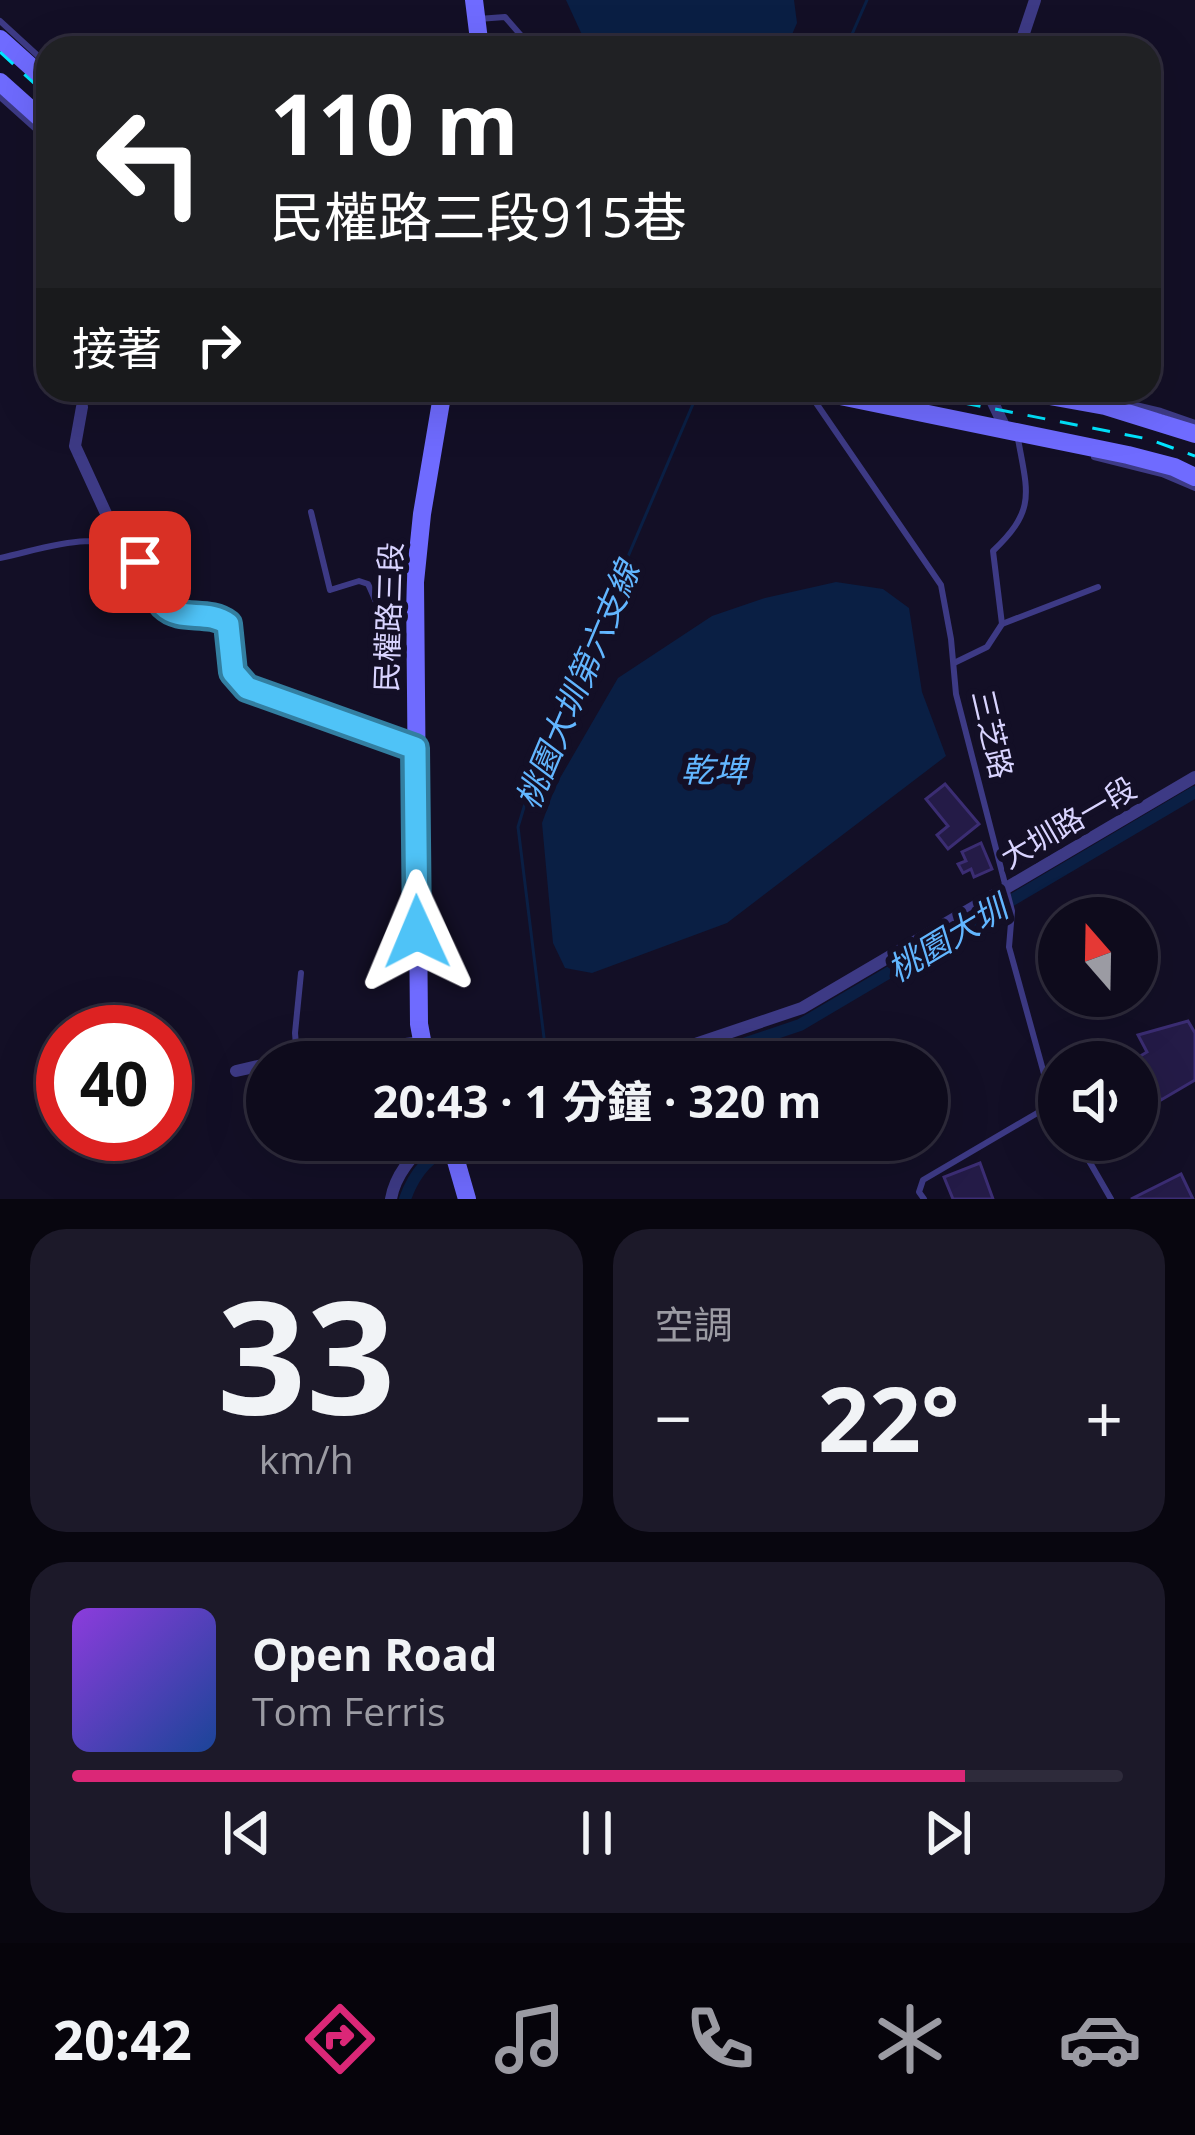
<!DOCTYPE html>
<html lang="zh-TW">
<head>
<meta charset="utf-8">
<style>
  body { margin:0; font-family:"Open Sans","Noto Sans TC",sans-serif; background:#1c1929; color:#f1f3f6; height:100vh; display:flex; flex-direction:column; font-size:45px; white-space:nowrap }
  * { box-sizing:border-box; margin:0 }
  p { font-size:39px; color:#9b9ba3 }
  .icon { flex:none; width:66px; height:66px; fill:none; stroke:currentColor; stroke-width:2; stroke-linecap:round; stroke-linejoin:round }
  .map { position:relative; height:1199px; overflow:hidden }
  .panel { display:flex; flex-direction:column; gap:30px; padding:30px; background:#08060f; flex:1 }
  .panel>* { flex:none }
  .banner { position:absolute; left:36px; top:36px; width:1125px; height:366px; border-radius:36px; box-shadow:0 12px 48px #0002,0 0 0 3px #2e2b3b; background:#202124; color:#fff; overflow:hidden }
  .needle { width:78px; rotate:340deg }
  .controls { position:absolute; left:1038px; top:897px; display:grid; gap:24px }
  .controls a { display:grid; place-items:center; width:120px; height:120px; border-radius:50%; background:#0e0b1c; box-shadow:0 12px 48px #0002,0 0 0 3px #2e2b3b; font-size:60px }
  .speed { position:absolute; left:36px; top:1005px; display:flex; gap:24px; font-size:60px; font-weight:700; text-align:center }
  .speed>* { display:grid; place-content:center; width:156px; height:156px; border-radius:50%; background:#0e0b1c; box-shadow:0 12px 48px #0002,0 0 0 3px #2e2b3b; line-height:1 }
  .speed .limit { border:18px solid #d22; background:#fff; color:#111 }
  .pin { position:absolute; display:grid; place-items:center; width:102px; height:102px; color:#fff; margin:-51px; border-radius:24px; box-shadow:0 6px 18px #0006 }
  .me { position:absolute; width:132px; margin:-66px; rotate:359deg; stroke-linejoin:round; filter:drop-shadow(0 0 9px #0008) }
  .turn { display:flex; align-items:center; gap:42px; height:252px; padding:0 36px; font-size:54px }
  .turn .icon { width:156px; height:156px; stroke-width:2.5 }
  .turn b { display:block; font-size:84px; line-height:102px }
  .then { display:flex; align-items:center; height:114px; padding:0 36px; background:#0003; gap:24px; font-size:45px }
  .big { font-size:90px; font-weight:700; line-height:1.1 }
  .panel .card { flex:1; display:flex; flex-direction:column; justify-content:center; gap:18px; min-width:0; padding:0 42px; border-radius:36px; background:#1c1929 }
  .panel .dial { align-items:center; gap:0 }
  .dial b { font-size:156px; line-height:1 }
  .song { display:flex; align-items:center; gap:36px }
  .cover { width:144px; height:144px; border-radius:18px; background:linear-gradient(135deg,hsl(270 70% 55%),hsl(220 70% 35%)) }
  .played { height:12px; border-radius:6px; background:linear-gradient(90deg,#db2777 85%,#2e2b3b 85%) }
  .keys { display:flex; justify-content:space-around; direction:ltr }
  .heat { display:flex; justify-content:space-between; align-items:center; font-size:66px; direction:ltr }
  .panel .tiles { flex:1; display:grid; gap:30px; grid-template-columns:1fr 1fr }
  .card:last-child { grid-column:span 2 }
  .trip { position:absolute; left:246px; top:1041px; width:702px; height:120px; border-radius:60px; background:#0e0b1c; box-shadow:0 12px 48px #0002,0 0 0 3px #2e2b3b; font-weight:700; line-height:120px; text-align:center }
  .menu { display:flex; height:192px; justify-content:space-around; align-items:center; background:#06040b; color:#9b9ba3 }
  .menu .icon { width:84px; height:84px }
  .menu .current { color:#db2777 }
  .menu b { font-size:54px; color:#f1f3f6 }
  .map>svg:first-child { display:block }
</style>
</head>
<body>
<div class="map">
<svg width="1195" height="1199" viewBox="0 0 1195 1199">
  <rect width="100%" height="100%" fill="#130f26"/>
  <g fill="#0a1f44">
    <path d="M566,0H794L797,23L786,48H588Z"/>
    <path d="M836,582L883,589L909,608L922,692L946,756L727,923L592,973L565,968L553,943L542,823L556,785L618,678L712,616L765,598Z"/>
  </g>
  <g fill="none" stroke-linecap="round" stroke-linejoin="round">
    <g stroke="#0a1f44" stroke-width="3">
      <path d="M846,48L867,0"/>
      <path d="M547,1062L518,827L531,784L699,390"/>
    </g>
    <g stroke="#0a1f44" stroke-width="12">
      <path d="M690,1062L800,1025L1195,792"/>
      <path d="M405,1199C415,1170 431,1156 456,1141"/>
    </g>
  </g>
  <g fill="#241b47" stroke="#3b2d73" stroke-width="3">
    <path d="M945,784L979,824L948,849L937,835L948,826L926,799Z"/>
    <path d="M981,843L992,869L974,877L971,869L963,873L958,864L966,861L962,852Z"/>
    <path d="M1188,1021L1195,1033V1080L1161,1100L1137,1058L1147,1052L1138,1035Z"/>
    <path d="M980,1163L993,1199H953L944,1177Z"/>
    <path d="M1181,1174L1193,1199H1131Z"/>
  </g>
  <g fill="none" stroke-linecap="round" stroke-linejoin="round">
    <g stroke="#3d3a85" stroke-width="6">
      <path d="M478,19L505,17L532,48"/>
      <path d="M0,21L48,65"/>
      <path d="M0,97L48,140"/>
      <path d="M761,390L817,400"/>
      <path d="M1072,390L1161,411L1195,423"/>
      <path d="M814,400L941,585L951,639L956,694L1012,911L1009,947L1046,1081L1059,1107"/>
      <path d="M1094,457L1162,474L1195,488"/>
      <path d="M311,512L330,590L359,581L368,584C382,613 378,622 414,617"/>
      <path d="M0,558C41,550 103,524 136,559C149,573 152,595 165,608C181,623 210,610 228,624L233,672L247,688L412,747"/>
      <path d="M1002,624L1098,587"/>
      <path d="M954,663L987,647L1002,624L993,551C1036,510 1028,494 1018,439"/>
      <path d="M297,1058L295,1033L301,973"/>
      <path d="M1077,1140L1111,1199"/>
      <path d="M924,1199L919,1192L923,1180L1056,1102"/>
    </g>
    <g stroke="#3d3a85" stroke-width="12">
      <path d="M1019,48L1035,0"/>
      <path d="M987,390L1007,432"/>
      <path d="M82,407L75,446L120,544"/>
      <path d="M279,1062L420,1042"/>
      <path d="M642,1062L802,1008L1195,777"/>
      <path d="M236,1071L267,1064"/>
      <path d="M391,1199C395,1175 412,1156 429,1140"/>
    </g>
    <g stroke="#6f6bff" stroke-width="18">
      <path d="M474,0L480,48"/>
      <path d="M0,39L48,82"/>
      <path d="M0,82L48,125"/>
      <path d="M811,390L1128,455L1174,467L1195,477"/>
      <path d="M1017,390L1105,406L1195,434"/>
      <path d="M426,1062L419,1024L415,582L422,514L443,390"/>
      <path d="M450,1140L467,1199"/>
    </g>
    <g stroke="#00e5ff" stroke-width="3" stroke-dasharray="18 15" stroke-linecap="butt">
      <path d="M0,52L48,96"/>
      <path d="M898,390L1148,439L1195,456"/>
    </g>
  </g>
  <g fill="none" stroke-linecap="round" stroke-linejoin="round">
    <defs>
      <path id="route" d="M140,562C147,576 153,594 164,606C180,622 209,609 228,624L233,672L247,688L415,748L417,932"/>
    </defs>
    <use href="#route" stroke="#337fa1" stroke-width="30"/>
    <use href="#route" stroke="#4fc3f7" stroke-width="21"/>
  </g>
  <g text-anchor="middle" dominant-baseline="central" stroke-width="12" stroke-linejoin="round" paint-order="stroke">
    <g font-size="30" fill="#d9d4ff" stroke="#130f26">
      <text transform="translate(388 617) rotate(-88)">民權路三段</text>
      <text transform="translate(993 734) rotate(77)">三芝路</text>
      <text transform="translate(1068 822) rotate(-30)">大圳路一段</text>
    </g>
    <g font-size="33" font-style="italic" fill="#62b6ff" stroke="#130f26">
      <text transform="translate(577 685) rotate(-67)">桃園大圳第六支線</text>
      <text x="714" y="769">乾埤</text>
      <text transform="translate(947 938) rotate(-31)">桃園大圳</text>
    </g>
  </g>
</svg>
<div class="controls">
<a><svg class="needle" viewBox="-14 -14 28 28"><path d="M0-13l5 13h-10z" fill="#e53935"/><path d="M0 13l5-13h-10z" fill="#9b9ba3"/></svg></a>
<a><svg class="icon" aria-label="sound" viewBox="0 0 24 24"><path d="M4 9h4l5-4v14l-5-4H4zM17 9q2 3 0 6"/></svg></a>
</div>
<div class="speed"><div class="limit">40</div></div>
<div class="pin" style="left:140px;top:562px;background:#d93025"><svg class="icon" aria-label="arrive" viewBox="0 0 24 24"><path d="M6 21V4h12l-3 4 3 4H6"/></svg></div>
<svg class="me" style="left:417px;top:932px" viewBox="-20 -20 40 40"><path d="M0-17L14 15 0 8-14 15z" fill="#4fc3f7" stroke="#fff" stroke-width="4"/></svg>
<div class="trip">20:43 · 1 分鐘 · 320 m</div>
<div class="banner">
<div class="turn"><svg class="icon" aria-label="left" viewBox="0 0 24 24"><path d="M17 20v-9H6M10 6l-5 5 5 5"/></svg><div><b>110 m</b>民權路三段915巷</div></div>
<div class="then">接著<svg class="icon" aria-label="right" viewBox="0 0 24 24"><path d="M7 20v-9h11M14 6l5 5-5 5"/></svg></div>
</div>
</div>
<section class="panel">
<div class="tiles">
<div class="card dial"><b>33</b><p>km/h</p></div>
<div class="card"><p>空調</p>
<div class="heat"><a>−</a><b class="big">22°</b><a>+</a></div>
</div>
<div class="card">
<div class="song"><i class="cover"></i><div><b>Open Road</b><p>Tom Ferris</p></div></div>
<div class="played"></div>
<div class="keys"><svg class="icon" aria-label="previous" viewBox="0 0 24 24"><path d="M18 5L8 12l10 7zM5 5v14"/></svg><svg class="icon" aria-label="pause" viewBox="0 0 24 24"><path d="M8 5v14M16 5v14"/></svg><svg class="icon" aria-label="next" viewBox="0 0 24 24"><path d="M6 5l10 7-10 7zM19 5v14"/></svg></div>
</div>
</div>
</section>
<nav class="menu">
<b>20:42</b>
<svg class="icon current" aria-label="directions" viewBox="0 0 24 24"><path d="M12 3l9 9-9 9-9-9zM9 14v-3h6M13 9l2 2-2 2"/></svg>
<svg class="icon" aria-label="music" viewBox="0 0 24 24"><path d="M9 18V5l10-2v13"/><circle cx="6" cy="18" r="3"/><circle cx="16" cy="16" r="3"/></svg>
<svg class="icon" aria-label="phone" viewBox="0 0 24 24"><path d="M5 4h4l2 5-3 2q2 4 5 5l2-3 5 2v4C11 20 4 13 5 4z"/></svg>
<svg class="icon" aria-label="climate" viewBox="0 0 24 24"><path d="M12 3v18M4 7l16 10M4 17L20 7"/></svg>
<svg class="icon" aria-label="car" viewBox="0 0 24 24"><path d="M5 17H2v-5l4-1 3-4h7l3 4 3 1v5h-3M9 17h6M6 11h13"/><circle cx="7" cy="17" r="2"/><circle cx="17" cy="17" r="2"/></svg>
</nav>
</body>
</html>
